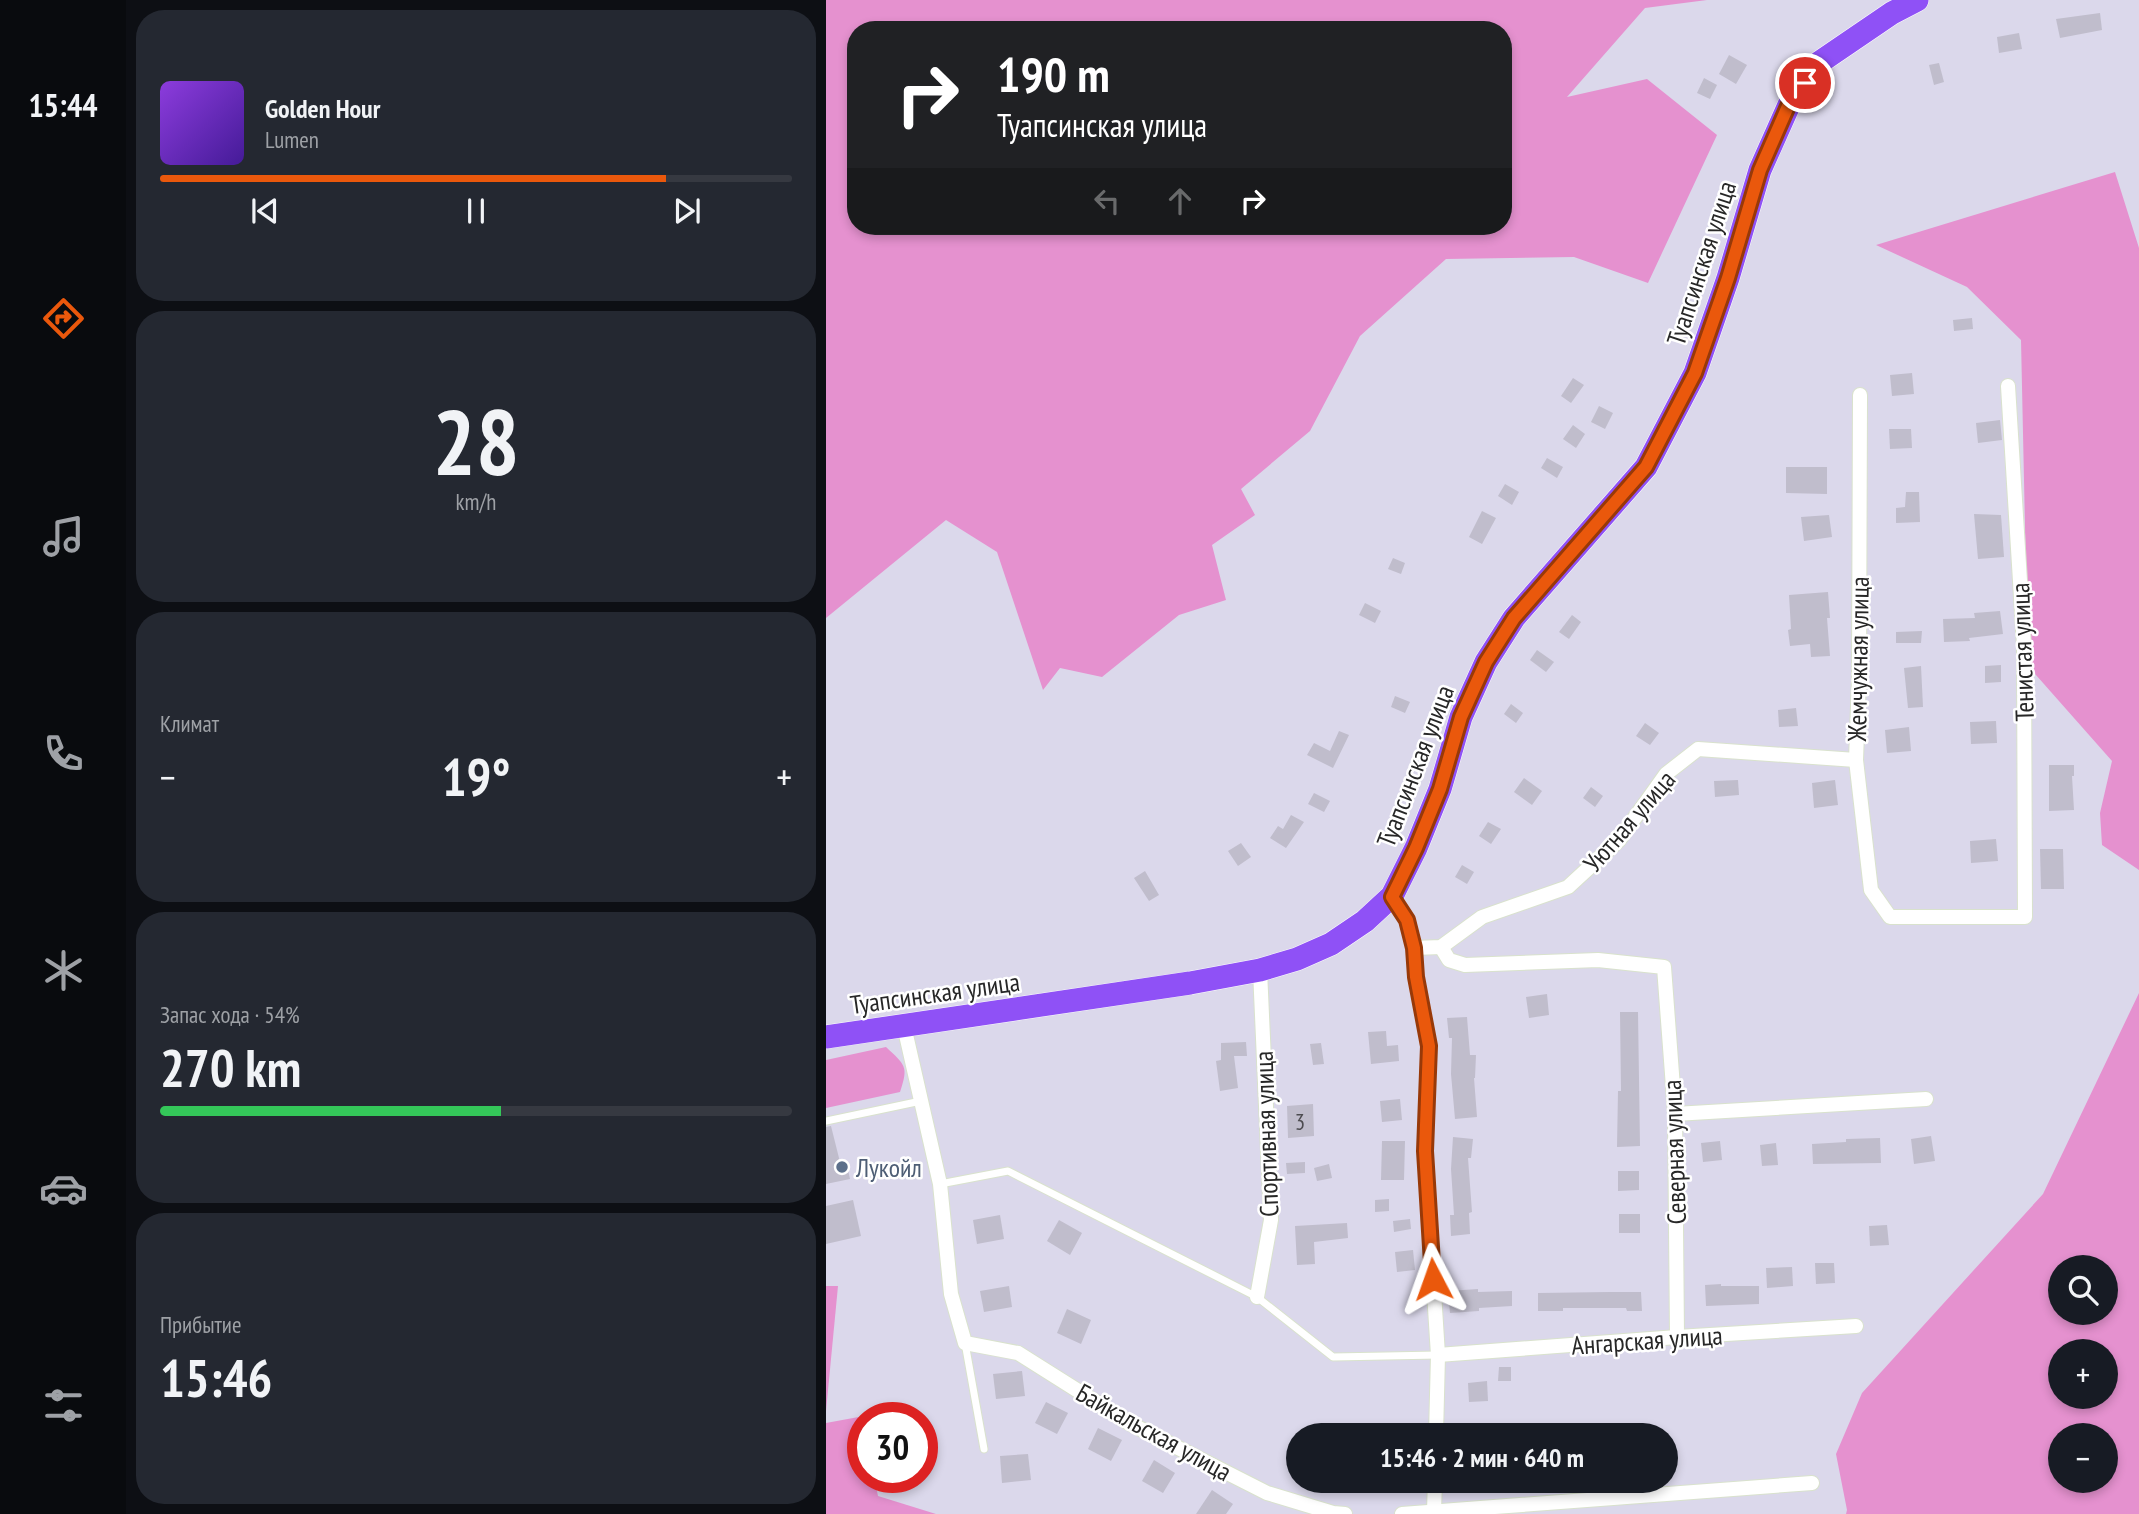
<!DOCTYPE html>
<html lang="ru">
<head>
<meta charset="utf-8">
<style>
  body { margin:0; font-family:"PT Sans Narrow",sans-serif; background:#242831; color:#f1f3f6; height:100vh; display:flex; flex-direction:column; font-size:26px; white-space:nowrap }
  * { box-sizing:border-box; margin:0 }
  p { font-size:23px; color:#9ea1a6 }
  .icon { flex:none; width:38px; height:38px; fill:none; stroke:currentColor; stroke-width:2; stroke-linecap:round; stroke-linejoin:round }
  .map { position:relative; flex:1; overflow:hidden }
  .side { display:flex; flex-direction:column; gap:10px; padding:10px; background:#0d0f14; width:700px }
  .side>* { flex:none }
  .top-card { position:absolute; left:21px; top:21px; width:665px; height:214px; border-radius:28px; box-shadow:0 4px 10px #0003; background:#202124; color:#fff; overflow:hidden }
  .tools { position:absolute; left:1222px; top:1255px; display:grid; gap:14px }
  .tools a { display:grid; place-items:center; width:70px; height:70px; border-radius:50%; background:#171b24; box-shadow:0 4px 10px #0003; font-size:35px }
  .speed { position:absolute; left:21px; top:1402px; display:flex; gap:14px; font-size:35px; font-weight:700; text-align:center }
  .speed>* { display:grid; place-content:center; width:91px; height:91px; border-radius:50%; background:#171b24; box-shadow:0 4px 10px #0003; line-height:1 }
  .speed .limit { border:10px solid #d22; background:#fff; color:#111 }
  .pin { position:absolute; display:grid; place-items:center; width:60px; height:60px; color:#fff; margin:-30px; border:4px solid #fff; border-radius:50%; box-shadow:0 2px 7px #0007 }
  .me { position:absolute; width:77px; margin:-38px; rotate:356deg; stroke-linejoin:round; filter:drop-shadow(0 0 5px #0008) }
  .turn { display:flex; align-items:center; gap:24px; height:147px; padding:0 35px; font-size:32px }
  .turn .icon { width:91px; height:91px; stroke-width:2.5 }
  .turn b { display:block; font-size:49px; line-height:60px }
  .lanes { display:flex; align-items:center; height:66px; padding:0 35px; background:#0003; justify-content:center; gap:35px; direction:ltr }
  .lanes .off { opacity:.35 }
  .big { font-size:52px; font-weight:700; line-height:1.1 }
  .side .widget { flex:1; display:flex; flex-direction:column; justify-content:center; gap:10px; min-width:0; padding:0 24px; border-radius:28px; background:#242831 }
  .side .dial { align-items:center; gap:0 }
  .dial b { font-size:91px; line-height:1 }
  .song { display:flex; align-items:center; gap:21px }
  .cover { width:84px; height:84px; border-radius:10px; background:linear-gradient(135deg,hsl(270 70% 55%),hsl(260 70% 35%)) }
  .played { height:7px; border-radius:4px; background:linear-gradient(90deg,#ea580c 80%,#363941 80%) }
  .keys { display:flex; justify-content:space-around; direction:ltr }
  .heat { display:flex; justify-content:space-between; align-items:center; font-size:38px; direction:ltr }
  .charge { height:10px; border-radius:5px; background:linear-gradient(90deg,#34c759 54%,#363941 0) }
  .trip { position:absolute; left:460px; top:1423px; width:392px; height:70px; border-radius:35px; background:#171b24; box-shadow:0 4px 10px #0003; font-weight:700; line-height:70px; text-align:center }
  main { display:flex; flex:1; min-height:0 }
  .tabs { display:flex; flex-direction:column; width:126px; justify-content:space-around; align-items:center; background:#090b0e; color:#9ea1a6 }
  .tabs .icon { width:49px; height:49px }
  .tabs .on { color:#ea580c }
  .tabs b { font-size:32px; color:#f1f3f6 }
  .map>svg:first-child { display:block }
</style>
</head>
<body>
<main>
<nav class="tabs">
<b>15:44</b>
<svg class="icon on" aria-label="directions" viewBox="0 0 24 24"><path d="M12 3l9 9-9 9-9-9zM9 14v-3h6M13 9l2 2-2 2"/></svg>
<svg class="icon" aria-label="music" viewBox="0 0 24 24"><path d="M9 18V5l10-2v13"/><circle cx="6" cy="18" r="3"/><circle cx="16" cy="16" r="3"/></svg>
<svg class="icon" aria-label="phone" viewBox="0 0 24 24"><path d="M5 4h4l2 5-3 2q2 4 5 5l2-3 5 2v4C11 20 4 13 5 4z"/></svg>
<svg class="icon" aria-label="climate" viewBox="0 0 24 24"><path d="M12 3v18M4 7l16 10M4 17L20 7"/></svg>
<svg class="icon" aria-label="car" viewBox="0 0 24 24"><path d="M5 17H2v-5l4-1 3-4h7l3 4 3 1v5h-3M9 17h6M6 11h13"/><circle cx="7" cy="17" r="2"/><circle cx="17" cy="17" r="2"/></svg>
<svg class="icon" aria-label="filters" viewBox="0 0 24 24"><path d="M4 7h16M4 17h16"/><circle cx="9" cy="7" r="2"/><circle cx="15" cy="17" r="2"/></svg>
</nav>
<section class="side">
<div class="widget">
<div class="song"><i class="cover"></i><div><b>Golden Hour</b><p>Lumen</p></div></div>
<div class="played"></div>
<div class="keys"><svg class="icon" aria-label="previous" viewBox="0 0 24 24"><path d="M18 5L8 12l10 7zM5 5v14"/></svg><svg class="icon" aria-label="pause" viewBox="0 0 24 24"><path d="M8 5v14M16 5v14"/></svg><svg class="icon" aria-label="next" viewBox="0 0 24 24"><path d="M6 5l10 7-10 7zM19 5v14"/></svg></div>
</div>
<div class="widget dial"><b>28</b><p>km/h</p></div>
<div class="widget"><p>Климат</p>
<div class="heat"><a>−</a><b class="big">19°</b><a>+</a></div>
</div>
<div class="widget"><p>Запас хода · 54%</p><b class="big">270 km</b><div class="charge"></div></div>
<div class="widget"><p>Прибытие</p><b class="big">15:46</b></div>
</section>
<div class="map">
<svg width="1313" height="1514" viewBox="0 0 1313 1514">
  <rect width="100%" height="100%" fill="#dbd8eb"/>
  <g fill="#e591cf" fill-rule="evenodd">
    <path d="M0,0H881L819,8L741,97L821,79L891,135L822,283L748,257L620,259L534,336L484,431L415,489L429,515L386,545L400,600L353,615L276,677L234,668L217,690L171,552L120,520L0,618ZM30,30H677V226H30Z"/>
    <path d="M1289,172L1313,248V870L1276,845L1274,813L1286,761L1202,666L1195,340L1141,287L1050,245Z"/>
    <path d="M1313,993V1514H1020L1021,1510L1010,1454L1036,1393L1217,1194ZM1279,1267V1312H1234V1267ZM1279,1351V1396H1234V1351ZM1279,1435V1480H1234V1435Z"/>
    <path d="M60,1047C79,1065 83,1066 74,1092L0,1108V1060Z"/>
    <path d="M0,1286H12L0,1411Z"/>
    <path d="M38,1416L37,1477H48L52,1496L110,1514H0V1423Z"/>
  </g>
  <g fill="#c0bdcc">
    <path d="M1274,13L1276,30L1234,38L1230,19Z"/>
    <path d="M1193,33L1196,49L1173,53L1171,37Z"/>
    <path d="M903,55L921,65L910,84L893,74Z"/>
    <path d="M1113,63L1118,82L1108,85L1103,65Z"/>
    <path d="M878,78L891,85L884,99L871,93Z"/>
    <path d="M1146,318L1147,329L1128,331L1127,320Z"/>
    <path d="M1086,373L1088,394L1066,396L1064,375Z"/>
    <path d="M747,378L758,385L745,403L735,396Z"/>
    <path d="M773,406L787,413L779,429L765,422Z"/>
    <path d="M1174,420L1176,440L1152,443L1150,423Z"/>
    <path d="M747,425L759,434L750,448L737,439Z"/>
    <path d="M1063,429H1085L1086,448L1064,449Z"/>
    <path d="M721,458L737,467L731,478L715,468Z"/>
    <path d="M960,467H1001V494L960,493Z"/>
    <path d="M679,484L693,492L686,505L672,496Z"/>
    <path d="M1080,492H1093L1094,522L1070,523V508L1079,507Z"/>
    <path d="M656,511L670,518L656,544L643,537Z"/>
    <path d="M1148,514L1175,515L1178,557L1152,559Z"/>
    <path d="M1003,515L1006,537L978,541L975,517Z"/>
    <path d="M567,558L579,563L575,574L562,569Z"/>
    <path d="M1002,592L1004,618H1001L1004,656L985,657L984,644L964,646L962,630L965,629L963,595Z"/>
    <path d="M539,603L555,611L549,623L533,615Z"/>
    <path d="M1174,611L1177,634L1143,638L1144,641L1118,642L1117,619L1149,618L1148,613Z"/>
    <path d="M746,615L755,622L743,639L733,632Z"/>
    <path d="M1096,631L1095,643H1070V632Z"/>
    <path d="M711,650L728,662L720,672L704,660Z"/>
    <path d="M1175,665V682L1159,683V666Z"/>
    <path d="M1095,666L1097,707L1082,708L1078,668Z"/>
    <path d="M569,696L584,702L579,713L565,707Z"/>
    <path d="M685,704L697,713L690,723L678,714Z"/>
    <path d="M970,708L972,726L953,727L952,710Z"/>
    <path d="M1170,721L1171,743L1145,744L1144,722Z"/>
    <path d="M819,723L833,733L824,745L810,736Z"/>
    <path d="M1083,727L1085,751L1061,753L1059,730Z"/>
    <path d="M513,731L523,735L507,768L481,755L488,743L504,751Z"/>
    <path d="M1223,765H1248V776H1246L1248,810L1223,811Z"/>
    <path d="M698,778L716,791L706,805L688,792Z"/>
    <path d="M912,780L913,795L889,797L888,781Z"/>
    <path d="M1009,780L1012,805L988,808L986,783Z"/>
    <path d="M765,787L777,796L769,807L757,798Z"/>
    <path d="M488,793L504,801L498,812L482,804Z"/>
    <path d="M465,815L478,822L460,848L444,838L452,826L457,829Z"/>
    <path d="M662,822L675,829L665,844L653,836Z"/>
    <path d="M1170,839L1172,861L1145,863L1144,841Z"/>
    <path d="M415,843L425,857L412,866L402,851Z"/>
    <path d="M1214,849H1237L1238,889H1215Z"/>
    <path d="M636,865L648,872L641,884L629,877Z"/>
    <path d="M319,871L333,895L323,901L308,878Z"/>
    <path d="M721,994L723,1015L703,1018L700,997Z"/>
    <path d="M794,1012H812L814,1146L791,1147L792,1091H795Z"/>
    <path d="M641,1017L644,1055H650L649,1078H648L651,1117L629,1119L625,1074L626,1038H623L621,1018Z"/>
    <path d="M560,1031L561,1046L572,1045L573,1061L545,1064L542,1032Z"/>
    <path d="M420,1042L421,1056H408L412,1088L394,1091L390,1061L395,1060V1043Z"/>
    <path d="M495,1043L498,1064L487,1065L484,1044Z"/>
    <path d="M574,1099L576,1120L556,1122L554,1101Z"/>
    <path d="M487,1104L488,1136L462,1138L461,1106Z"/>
    <path d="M5,1126L14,1162L20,1160L24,1179L0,1184V1127Z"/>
    <path d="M1105,1136L1109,1161L1088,1164L1085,1139Z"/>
    <path d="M627,1137L647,1139L645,1158H642L646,1212L643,1213L644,1234L625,1236L624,1215H628L625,1169Z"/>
    <path d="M1054,1138L1055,1163L987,1164L986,1144L1020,1142V1139Z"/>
    <path d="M556,1141H579L578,1180H555Z"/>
    <path d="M894,1141L896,1160L877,1162L875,1143Z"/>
    <path d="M950,1143L952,1165L936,1166L934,1145Z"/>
    <path d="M479,1162V1173L461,1174L460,1163Z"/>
    <path d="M503,1164L506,1178L491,1181L488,1168Z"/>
    <path d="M792,1171H813V1190L792,1191Z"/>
    <path d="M563,1199V1211L549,1212V1200Z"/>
    <path d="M27,1200L35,1236L0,1244V1206Z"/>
    <rect x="793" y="1214" width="21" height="19"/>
    <path d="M174,1215L178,1239L151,1244L147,1220Z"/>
    <path d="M584,1219L585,1229L568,1232L567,1221Z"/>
    <path d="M233,1220L256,1233L244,1255L221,1241Z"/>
    <path d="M521,1223L522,1238L488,1242L489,1264L471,1265L469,1226Z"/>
    <path d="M1061,1225L1063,1245L1044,1246L1043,1226Z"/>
    <path d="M587,1250L589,1270L571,1272L569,1252Z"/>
    <path d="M989,1263H1008L1009,1283L990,1284Z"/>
    <path d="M966,1267L967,1286L941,1288L940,1268Z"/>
    <path d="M895,1284V1286H933V1304L880,1306L879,1285Z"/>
    <path d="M183,1286L186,1307L158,1312L154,1291Z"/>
    <path d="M652,1289V1292L686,1291V1306L653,1308V1311L624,1313L622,1291Z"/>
    <path d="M783,1292H815L816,1311H801L800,1308H737V1311H712V1293Z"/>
    <path d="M241,1309L265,1320L255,1344L231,1333Z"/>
    <path d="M673,1367H685V1381H672Z"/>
    <path d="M196,1371L199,1396L170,1399L167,1374Z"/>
    <path d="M661,1381L662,1401L643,1402L642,1383Z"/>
    <path d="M220,1402L242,1413L231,1434L209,1423Z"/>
    <path d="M272,1428L296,1440L285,1461L262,1449Z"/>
    <path d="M202,1454L205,1480L176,1483L174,1456Z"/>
    <path d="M328,1460L349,1473L337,1493L316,1481Z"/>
    <path d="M386,1490L407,1504L400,1514H370Z"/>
  </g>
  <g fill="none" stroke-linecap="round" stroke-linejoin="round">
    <defs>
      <g id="lane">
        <path d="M0,1121L95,1101"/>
        <path d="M114,1184L182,1171L431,1297L507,1357L612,1355"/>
        <path d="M139,1343L158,1449"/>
      </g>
      <g id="street">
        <path d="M1034,395L1033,679L1030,760L1045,890L1064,917H1199L1198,646L1182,386"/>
        <path d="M566,896L581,920L588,948L590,977L603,1046L599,1151L612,1355L610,1435"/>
        <path d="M615,947L623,960L639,965L772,960L838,967L849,1114L851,1337"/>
        <path d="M588,948L615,947L656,917L742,887L793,840L840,774L872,749L1030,760"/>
        <path d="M78,1026L114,1184L125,1294L139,1343L192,1353L303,1423L441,1493L507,1513L519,1514"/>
        <path d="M849,1114L1100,1099"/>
        <path d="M431,1297L445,1220L434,970"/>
        <path d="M612,1355L851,1337L1030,1326"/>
        <path d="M608,1511L609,1480"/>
        <path d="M576,1514L986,1483"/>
      </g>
      <path id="primary" d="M0,1037L364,983L434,970L471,959L505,944L539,921L566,896L590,848L614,789L635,717L660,662L688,618L820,467L869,373L902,278L934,170L963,105L994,62L1066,13L1091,0"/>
    </defs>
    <use href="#lane" stroke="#d9e2cd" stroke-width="9"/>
    <use href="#street" stroke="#d9e2cd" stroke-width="16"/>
    <use href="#primary" stroke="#fff" stroke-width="24"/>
    <use href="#lane" stroke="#fff" stroke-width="7"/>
    <use href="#street" stroke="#fff" stroke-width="14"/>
    <use href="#primary" stroke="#8f51f6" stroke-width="23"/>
  </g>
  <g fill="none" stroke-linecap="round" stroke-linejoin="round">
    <defs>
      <path id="route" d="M607,1279L599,1151L603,1046L590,977L588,948L581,920L566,897L590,848L614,789L635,717L660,662L688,618L820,467L869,373L902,278L934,170L963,104L979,83"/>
    </defs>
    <use href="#route" stroke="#983908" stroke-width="18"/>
    <use href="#route" stroke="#ea580c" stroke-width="12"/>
  </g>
  <circle fill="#5c6f8a" stroke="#fff" stroke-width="2.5" cx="16" cy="1167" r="7"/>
  <g text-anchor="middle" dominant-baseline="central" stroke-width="5" stroke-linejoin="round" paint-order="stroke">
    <g font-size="23" fill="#4d4c50">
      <text x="474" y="1121">3</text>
    </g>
    <g font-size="26" fill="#272727" stroke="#fff">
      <text transform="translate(875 263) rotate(-72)">Туапсинская улица</text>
      <text transform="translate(1196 652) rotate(-92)">Тенистая улица</text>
      <text transform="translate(1032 659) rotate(-89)">Жемчужная улица</text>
      <text transform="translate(589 766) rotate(-69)">Туапсинская улица</text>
      <text transform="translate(803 821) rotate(-49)">Уютная улица</text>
      <text transform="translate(109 993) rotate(-8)">Туапсинская улица</text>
      <text transform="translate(440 1134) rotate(-92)">Спортивная улица</text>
      <text transform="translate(848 1152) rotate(-92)">Северная улица</text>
      <text transform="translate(821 1340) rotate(-4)">Ангарская улица</text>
      <text transform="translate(328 1432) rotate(29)">Байкальская улица</text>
    </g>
    <g font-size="26" fill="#4e5e75" stroke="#fff" text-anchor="start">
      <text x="30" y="1167">Лукойл</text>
    </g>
  </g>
</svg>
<div class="tools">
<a><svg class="icon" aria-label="search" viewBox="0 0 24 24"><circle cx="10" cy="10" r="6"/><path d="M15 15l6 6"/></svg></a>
<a>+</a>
<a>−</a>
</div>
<div class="speed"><div class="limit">30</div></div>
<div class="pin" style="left:979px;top:83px;background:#d93025"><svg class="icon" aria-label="arrive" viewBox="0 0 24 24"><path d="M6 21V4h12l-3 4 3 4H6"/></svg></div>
<svg class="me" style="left:607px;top:1279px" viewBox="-20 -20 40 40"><path d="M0-17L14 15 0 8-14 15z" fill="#ea580c" stroke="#fff" stroke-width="4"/></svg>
<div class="trip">15:46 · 2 мин · 640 m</div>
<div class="top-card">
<div class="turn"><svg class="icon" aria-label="right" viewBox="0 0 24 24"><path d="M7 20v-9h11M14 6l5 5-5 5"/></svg><div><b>190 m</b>Туапсинская улица</div></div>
<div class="lanes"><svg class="icon off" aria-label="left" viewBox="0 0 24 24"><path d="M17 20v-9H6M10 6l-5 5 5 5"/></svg><svg class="icon off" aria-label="ahead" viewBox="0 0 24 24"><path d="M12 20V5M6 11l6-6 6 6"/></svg><svg class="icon" aria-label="right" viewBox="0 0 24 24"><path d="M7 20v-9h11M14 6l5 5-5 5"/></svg></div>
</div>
</div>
</main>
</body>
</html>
